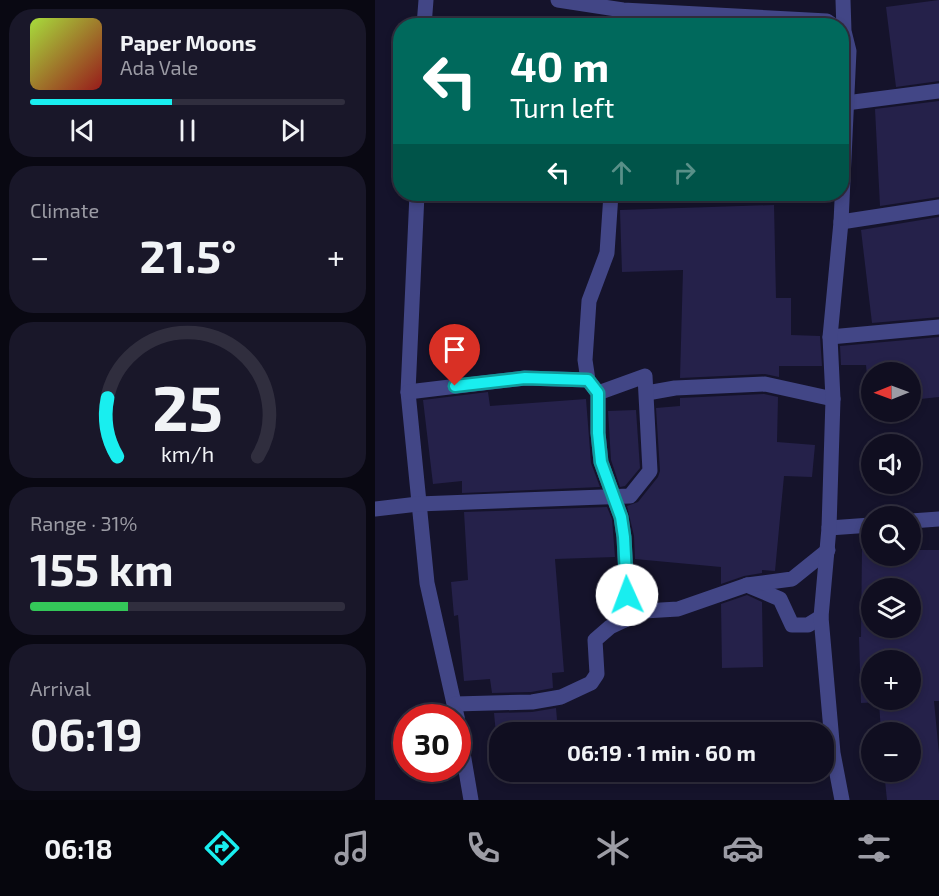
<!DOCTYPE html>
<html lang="en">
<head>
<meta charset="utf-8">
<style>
  body { margin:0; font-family:"Exo 2",sans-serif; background:#191729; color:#f1f3f6; height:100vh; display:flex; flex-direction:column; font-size:22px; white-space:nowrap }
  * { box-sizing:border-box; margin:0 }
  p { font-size:20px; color:#9c9ca5 }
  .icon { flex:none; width:33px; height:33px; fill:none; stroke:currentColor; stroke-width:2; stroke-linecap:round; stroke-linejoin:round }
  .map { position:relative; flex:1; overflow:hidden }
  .sheet { display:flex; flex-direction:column; gap:9px; padding:9px; background:#090812; width:375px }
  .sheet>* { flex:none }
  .hud { position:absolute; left:18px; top:18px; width:456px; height:183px; border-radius:24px; box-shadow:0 3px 9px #0003,0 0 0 2px #302e3e; background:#00695c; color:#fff; overflow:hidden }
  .needle { width:39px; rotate:269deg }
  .tools { position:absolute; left:486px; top:362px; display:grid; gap:12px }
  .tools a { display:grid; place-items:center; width:60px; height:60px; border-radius:50%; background:#100e20; box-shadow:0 3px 9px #0003,0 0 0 2px #302e3e; font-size:30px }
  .speed { position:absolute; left:18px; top:704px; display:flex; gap:12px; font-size:30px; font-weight:700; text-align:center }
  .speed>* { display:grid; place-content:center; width:78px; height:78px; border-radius:50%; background:#100e20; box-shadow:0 3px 9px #0003,0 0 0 2px #302e3e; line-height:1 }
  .speed .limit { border:9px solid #d22; background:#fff; color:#111 }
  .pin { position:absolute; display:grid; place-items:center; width:51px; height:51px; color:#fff; margin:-62px -26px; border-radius:50% 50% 50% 0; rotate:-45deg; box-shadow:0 0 6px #0007 }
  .pin .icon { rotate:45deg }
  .me { position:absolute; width:66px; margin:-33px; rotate:358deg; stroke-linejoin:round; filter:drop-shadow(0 0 4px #0008) }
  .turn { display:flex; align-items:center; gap:21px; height:126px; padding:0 18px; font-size:27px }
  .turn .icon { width:78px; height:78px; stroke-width:2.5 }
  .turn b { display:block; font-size:42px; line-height:51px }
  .lanes { display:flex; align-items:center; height:57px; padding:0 18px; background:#0003; justify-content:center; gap:30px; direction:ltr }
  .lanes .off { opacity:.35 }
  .big { font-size:45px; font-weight:700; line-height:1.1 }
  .sheet .widget { flex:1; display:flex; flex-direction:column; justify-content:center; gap:9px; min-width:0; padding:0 21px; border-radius:24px; background:#191729 }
  .sheet .dial { align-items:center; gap:0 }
  .dial svg { height:156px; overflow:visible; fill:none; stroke:#302e3e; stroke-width:7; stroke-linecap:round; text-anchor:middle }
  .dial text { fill:#f1f3f6; stroke:none }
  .song { display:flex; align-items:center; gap:18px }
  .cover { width:72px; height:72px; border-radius:9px; background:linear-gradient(135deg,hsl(80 70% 55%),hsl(0 70% 35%)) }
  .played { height:6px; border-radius:3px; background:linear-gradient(90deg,#19eeef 45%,#302e3e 45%) }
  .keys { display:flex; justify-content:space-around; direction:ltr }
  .heat { display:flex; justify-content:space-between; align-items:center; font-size:33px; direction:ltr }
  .charge { height:9px; border-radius:4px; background:linear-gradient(90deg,#34c759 31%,#302e3e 0) }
  .trip { position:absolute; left:114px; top:722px; width:345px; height:60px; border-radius:24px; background:#100e20; box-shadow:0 3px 9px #0003,0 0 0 2px #302e3e; font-weight:700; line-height:60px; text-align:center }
  .tab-bar { display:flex; height:96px; justify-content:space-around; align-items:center; background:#06060d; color:#9c9ca5 }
  .tab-bar .icon { width:42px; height:42px }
  .tab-bar .on { color:#19eeef }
  .tab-bar b { font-size:27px; color:#f1f3f6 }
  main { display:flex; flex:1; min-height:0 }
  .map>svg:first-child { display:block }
</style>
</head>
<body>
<main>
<section class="sheet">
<div class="widget">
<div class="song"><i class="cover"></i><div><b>Paper Moons</b><p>Ada Vale</p></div></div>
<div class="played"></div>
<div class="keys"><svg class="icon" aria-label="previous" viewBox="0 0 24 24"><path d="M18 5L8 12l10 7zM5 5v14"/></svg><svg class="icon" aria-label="pause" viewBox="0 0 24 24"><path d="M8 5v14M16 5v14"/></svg><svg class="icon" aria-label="next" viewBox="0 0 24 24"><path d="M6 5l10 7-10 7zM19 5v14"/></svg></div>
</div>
<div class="widget"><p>Climate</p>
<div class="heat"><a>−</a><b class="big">21.5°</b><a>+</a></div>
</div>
<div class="widget dial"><svg viewBox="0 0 100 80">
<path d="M14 69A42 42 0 1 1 86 69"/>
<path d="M14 69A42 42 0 0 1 9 39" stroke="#19eeef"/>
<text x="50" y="56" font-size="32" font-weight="700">25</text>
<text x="50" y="72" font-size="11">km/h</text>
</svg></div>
<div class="widget"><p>Range · 31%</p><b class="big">155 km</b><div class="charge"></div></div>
<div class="widget"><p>Arrival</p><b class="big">06:19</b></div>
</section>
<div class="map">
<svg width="564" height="800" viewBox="0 0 564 800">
  <rect width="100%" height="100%" fill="#15132b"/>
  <g fill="#25214a" fill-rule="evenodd">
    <path d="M564,0V81L521,87L511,7Z"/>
    <path d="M564,101V197L505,206L500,109Z"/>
    <path d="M399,205L401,298H416V335L445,336L447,366H404V377L390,374L305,378L308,270L247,272L245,210Z"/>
    <path d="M564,217V317L497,323L486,230Z"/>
    <path d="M564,337V397L536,400V372H496L495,405L491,365H466L465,346Z"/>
    <path d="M113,392L115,406L211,399L216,463L225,487L87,493V481L58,484L48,400Z"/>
    <path d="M389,394L403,397L402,442L440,445L437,477L409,476L400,571L387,570V573L369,576L346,584V567L260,559L259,536L252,506L263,502L283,477L285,471L281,408L305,406V398Z"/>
    <path d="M261,410L265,468L250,486L245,487L236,460L233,411Z"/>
    <path d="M232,507L237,519L240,557L180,559L189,672L177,673L178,688L156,692L117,693L115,679L89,681L83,615L79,616L76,582L93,580L89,512Z"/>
    <path d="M487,549H496V555H536V550H564V701H559L564,754V800H512L509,771H536V732H506L504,702L486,703L484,637H486ZM496,588H536V627H496ZM496,660H536V699H496Z"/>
    <path d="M372,595L387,602L388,667L347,668L346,604Z"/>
    <path d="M181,708L183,732H124V765L119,713L157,712Z"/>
    <path d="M125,771H175L126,777Z"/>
  </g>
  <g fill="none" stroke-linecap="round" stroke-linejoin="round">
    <g stroke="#424686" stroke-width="15">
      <path d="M183,0L248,10L452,21L459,26"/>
      <path d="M49,26L51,0"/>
      <path d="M471,103L564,91"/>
      <path d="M42,194L33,392L52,583L82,717"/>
      <path d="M236,194L232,253L214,301L210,360L213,380L223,393V433L226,462L246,517L249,537L252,595L249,620"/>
      <path d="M466,222L564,207"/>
      <path d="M455,337L564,327"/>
      <path d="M33,392L150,378L213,380"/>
      <path d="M272,393L300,388L390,384L458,399"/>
      <path d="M0,509L43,504L255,496L275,471L270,376L223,393"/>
      <path d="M536,521L564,519"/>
      <path d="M454,528L496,525"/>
      <path d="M372,585L405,599L417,625H433L446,617"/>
      <path d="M80,704L157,702L186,697L216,683L222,674L220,640L235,627L269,611L303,609L372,585L417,579L453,550"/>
      <path d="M82,718L96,800"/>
      <path d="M467,800L458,753L446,617L454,528L458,399L455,337L466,222L474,51L469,31L468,0"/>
    </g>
  </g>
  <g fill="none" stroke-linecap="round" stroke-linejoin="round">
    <defs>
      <path id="route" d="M80,386L150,378L213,380L223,393V433L226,462L246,517L249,537L252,595"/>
    </defs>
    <use href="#route" stroke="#109b9b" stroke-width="15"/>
    <use href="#route" stroke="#19eeef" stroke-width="10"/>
  </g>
</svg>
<div class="tools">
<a><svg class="needle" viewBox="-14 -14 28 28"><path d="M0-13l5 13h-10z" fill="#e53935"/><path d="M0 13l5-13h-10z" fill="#9c9ca5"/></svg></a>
<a><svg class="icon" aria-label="sound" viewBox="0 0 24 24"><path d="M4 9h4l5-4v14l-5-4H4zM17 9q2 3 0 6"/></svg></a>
<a><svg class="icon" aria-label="search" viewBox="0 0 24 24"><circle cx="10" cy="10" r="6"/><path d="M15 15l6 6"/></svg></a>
<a><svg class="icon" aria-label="layers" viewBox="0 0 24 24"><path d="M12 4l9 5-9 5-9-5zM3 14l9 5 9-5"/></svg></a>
<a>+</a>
<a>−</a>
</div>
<div class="speed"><div class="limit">30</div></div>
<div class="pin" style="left:80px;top:386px;background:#d93025"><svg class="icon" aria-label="arrive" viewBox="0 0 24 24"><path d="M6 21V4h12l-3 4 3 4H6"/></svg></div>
<svg class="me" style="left:252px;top:595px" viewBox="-20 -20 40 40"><circle r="19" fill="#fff"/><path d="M0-13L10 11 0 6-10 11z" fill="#19eeef"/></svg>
<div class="trip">06:19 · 1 min · 60 m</div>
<div class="hud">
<div class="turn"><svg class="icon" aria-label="left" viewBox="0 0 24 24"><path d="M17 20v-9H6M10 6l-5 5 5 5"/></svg><div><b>40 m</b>Turn left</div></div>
<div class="lanes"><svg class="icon" aria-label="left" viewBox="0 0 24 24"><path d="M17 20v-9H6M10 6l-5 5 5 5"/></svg><svg class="icon off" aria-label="ahead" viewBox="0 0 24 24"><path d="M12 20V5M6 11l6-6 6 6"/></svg><svg class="icon off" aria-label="right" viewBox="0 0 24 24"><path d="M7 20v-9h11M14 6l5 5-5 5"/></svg></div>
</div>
</div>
</main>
<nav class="tab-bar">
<b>06:18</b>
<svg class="icon on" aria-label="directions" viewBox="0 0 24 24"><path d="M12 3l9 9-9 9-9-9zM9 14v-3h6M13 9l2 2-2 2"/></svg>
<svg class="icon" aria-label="music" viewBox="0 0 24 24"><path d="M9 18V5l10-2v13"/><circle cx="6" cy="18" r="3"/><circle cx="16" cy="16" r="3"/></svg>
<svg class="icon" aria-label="phone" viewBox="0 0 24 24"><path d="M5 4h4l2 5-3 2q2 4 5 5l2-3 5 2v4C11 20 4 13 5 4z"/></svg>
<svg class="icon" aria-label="climate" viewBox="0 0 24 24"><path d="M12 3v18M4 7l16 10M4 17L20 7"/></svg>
<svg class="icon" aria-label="car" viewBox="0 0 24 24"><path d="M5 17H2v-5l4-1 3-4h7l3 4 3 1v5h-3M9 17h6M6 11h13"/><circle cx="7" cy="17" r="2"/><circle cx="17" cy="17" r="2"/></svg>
<svg class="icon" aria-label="filters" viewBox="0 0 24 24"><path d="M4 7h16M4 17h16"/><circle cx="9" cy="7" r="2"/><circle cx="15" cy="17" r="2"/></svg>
</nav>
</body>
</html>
